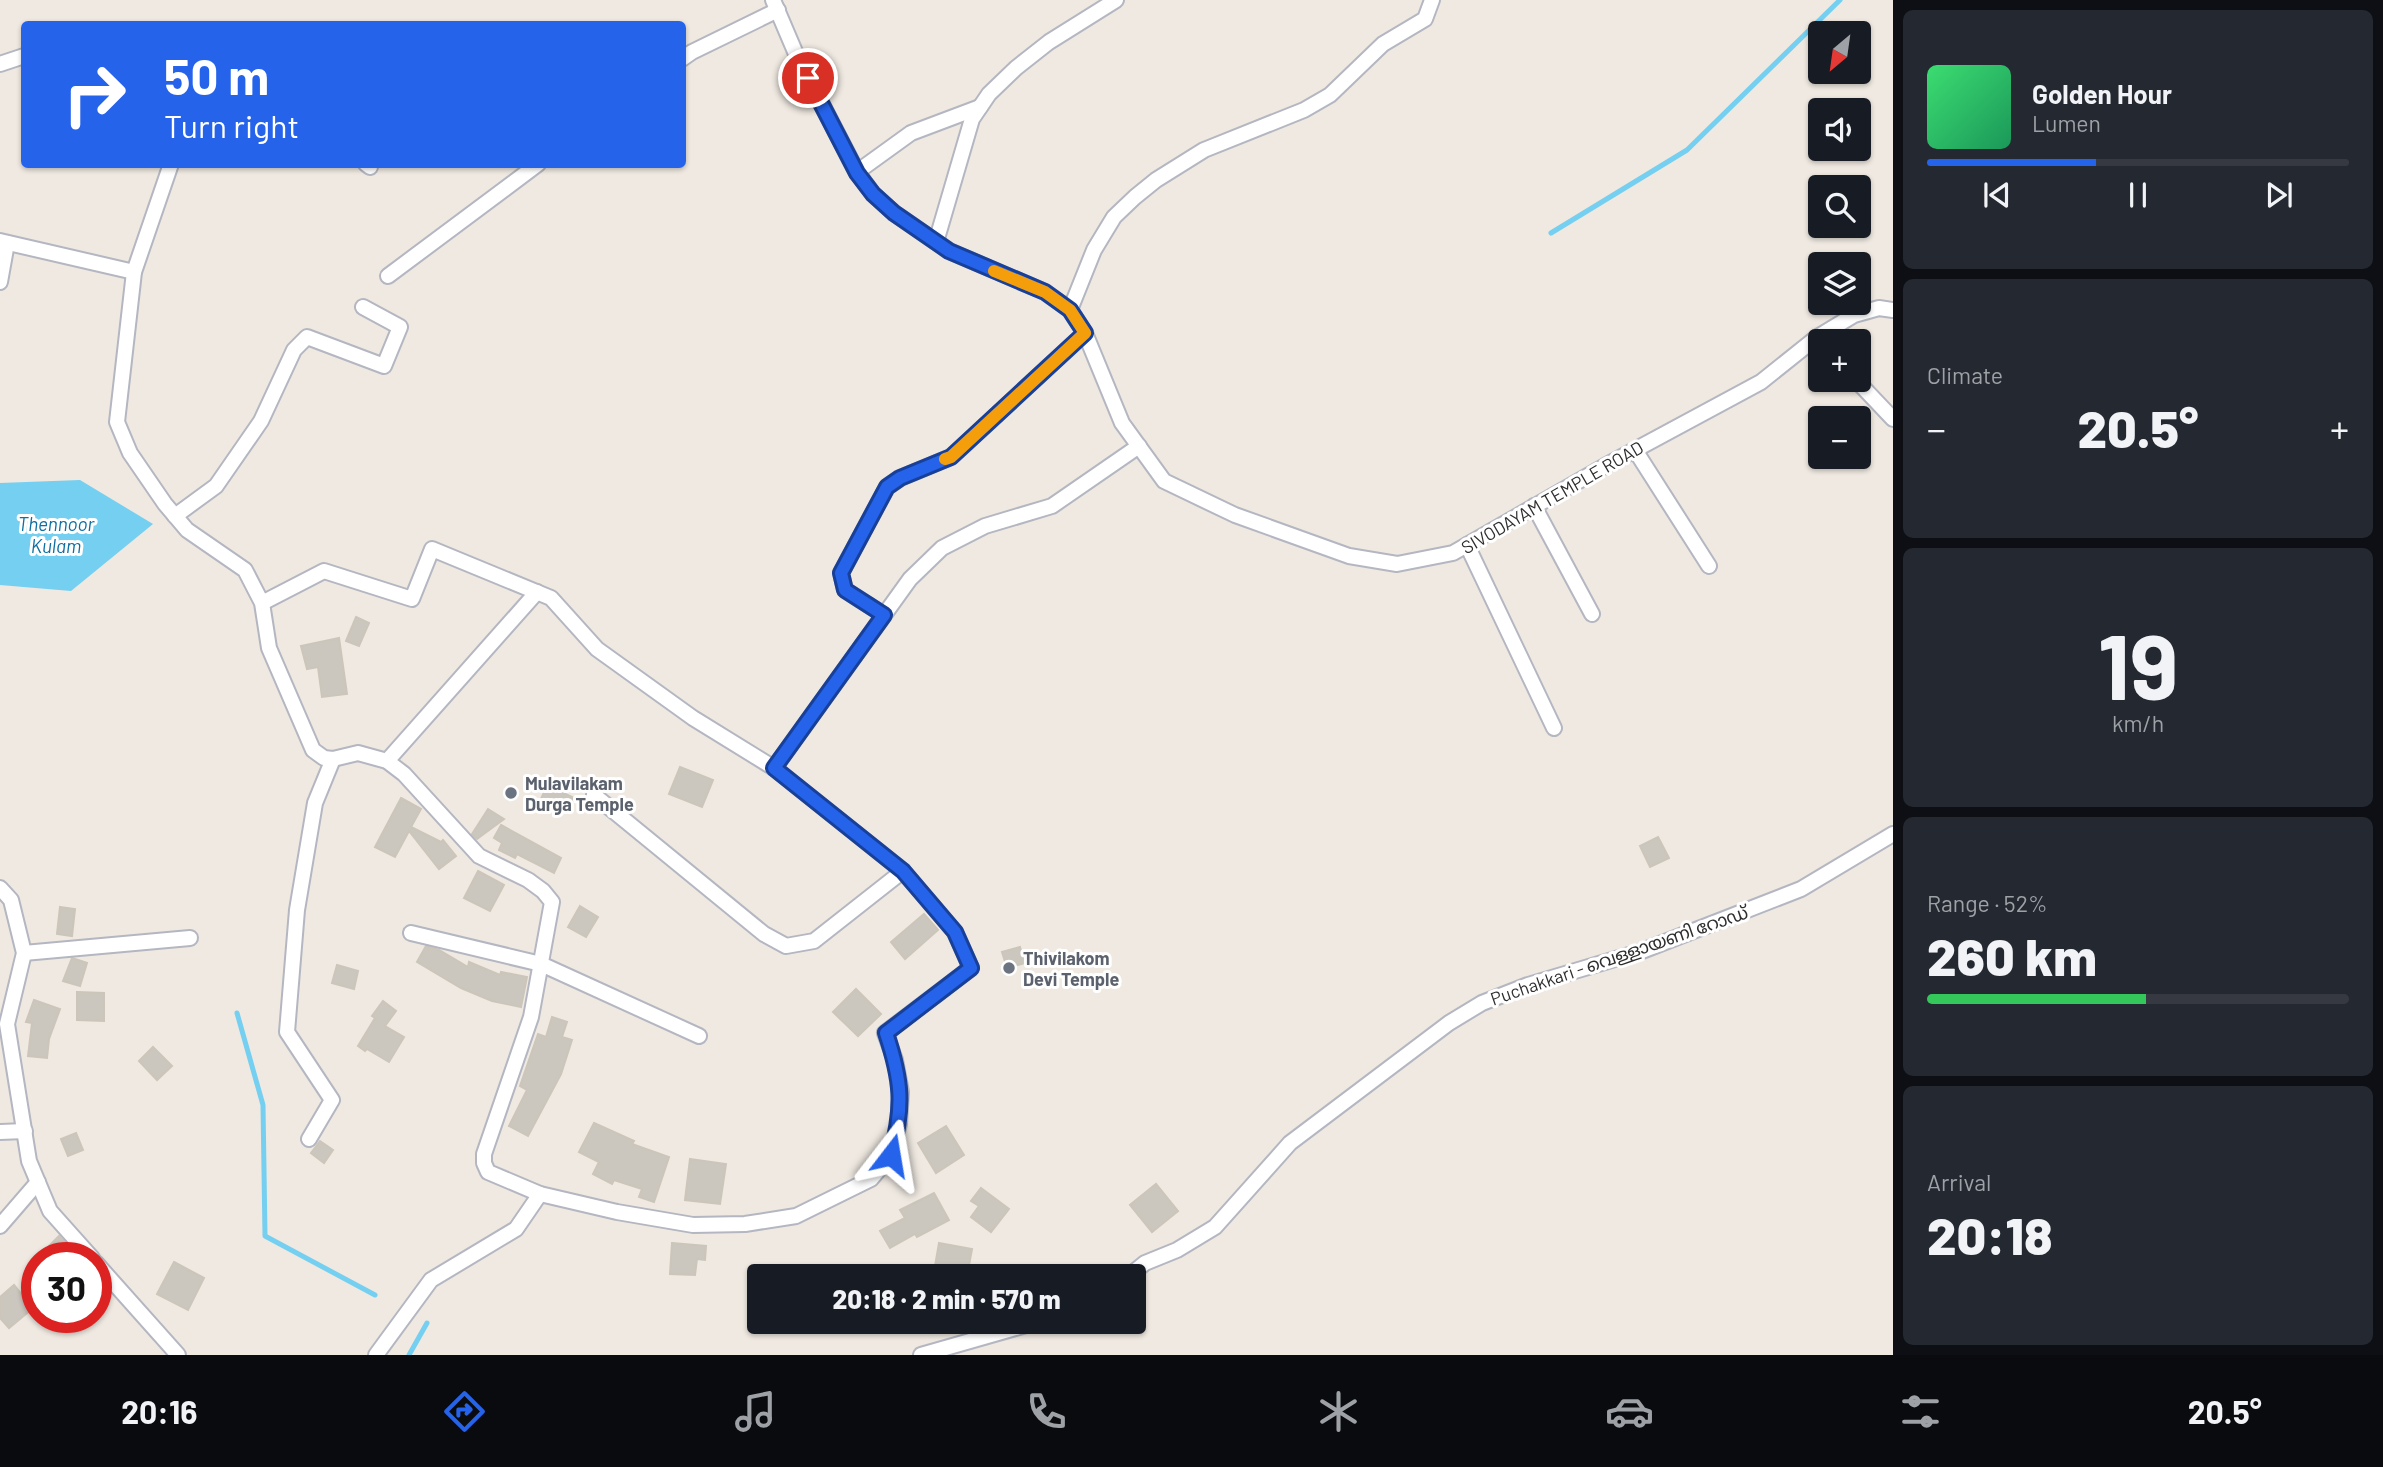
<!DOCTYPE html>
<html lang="en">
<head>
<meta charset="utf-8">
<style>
  body { margin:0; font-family:Barlow,"Noto Sans Malayalam",sans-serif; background:#242831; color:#f1f3f6; height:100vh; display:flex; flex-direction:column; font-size:26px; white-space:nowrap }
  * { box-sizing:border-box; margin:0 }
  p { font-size:23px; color:#9ea1a6 }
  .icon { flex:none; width:38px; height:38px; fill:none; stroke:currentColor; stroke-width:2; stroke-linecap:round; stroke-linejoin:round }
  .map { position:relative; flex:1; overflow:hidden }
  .side { display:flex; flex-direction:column; gap:10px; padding:10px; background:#0d0f14; width:490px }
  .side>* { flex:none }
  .banner { position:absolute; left:21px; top:21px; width:665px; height:147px; border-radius:7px; box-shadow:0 2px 5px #0004; background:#2563eb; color:#fff; overflow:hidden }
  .needle { width:46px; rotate:209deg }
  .tools { position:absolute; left:1808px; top:21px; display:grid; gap:14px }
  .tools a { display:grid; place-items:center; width:63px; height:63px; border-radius:7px; background:#171b24; box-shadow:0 2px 5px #0004; font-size:35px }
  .speed { position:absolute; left:21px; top:1242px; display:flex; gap:14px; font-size:35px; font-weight:700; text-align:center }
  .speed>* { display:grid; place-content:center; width:91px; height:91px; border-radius:50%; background:#171b24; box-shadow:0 2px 5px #0004; line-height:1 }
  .speed .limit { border:10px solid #d22; background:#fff; color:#111 }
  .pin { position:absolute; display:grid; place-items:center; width:60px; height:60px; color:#fff; margin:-30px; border:4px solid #fff; border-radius:50%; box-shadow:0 2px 7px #0007 }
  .me { position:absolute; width:77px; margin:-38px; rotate:14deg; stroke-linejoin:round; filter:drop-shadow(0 0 5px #0008) }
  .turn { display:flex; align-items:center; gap:24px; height:147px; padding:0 28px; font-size:32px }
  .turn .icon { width:91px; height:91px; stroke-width:2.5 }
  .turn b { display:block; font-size:49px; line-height:60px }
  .big { font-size:52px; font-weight:800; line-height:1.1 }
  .side .tile { flex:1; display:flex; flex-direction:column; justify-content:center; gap:10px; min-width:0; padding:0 24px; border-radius:10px; background:#242831 }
  .side .dial { align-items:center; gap:0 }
  .dial b { font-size:91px; line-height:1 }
  .song { display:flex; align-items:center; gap:21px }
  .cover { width:84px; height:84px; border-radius:10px; background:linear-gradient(135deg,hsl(140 70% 55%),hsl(150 70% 35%)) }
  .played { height:7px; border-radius:4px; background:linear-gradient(90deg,#2563eb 40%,#363941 40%) }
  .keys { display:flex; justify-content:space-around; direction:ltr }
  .heat { display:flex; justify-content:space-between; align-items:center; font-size:38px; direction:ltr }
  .charge { height:10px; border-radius:5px; background:linear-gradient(90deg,#34c759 52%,#363941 0) }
  .trip { position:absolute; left:747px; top:1264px; width:399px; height:70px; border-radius:7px; background:#171b24; box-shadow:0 2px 5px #0004; font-weight:800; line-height:70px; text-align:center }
  .tabs { display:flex; height:112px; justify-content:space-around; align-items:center; background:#090b0e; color:#9ea1a6 }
  .tabs .icon { width:49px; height:49px }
  .tabs .active { color:#2563eb }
  .tabs b { font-size:32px; color:#f1f3f6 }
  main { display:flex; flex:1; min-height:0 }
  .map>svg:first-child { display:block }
</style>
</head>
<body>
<main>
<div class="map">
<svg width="1893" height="1355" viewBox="0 0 1893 1355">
  <rect width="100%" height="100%" fill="#efe9e1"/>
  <path fill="#75cff0" d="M80,480L153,524L71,591L0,585V483Z"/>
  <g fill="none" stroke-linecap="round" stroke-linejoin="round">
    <g stroke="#75cff0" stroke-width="5">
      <path d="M1551,233L1687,150L1840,0"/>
      <path d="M237,1013L263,1105L265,1236L375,1295"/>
      <path d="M409,1355L427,1323"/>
    </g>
  </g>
  <g fill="#cbc7bf" stroke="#cbc5ba" stroke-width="2">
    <path d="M356,617L369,623L359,646L346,641Z"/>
    <path d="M339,638L347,694L322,697L318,667L307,669L301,646Z"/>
    <path d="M680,767L713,780L702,807L669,794Z"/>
    <path d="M547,785L574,798L568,812L541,799Z"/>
    <path d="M401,798L421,809L411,827L441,842L443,840L456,856L439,869L409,831L395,857L375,847Z"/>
    <path d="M488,809L504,819L477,839L472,834Z"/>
    <path d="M501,825L561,858L554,873L517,854L515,858L499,850L502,843L494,838Z"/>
    <path d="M1658,837L1669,858L1650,867L1640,846Z"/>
    <path d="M478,871L504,885L490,911L464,898Z"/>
    <path d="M580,906L598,917L586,937L568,927Z"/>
    <path d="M60,907L75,909L72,936L57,934Z"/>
    <path d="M924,914L938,930L905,959L891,942Z"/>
    <path d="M426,946L439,950L468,967L469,962L500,975L501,972L527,977L521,1007L492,1001L461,988L417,962Z"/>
    <path d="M1020,947L1025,963L1007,968L1002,952Z"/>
    <path d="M72,958L87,963L80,986L63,981Z"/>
    <path d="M337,965L358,971L354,989L332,983Z"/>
    <path d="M856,989L881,1014L858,1036L833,1012Z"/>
    <path d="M77,992L104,993V1021L77,1020Z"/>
    <path d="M34,1000L60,1009L49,1039L47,1058L28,1056L32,1023L26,1022Z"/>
    <path d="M383,1001L396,1011L385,1026L404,1037L389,1062L367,1049L365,1051L358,1046L375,1018L372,1016Z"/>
    <path d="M552,1017L567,1022L562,1037L572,1040L561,1074L528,1136L509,1126L527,1090L520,1086L538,1034L546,1037Z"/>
    <path d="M153,1047L172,1066L157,1080L139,1061Z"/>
    <path d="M594,1123L634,1141L632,1144L669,1157L654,1202L639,1197L642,1189L614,1180L612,1184L593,1174L599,1162L579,1152Z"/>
    <path d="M946,1126L964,1155L936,1173L918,1143Z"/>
    <path d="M76,1133L83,1150L68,1156L61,1139Z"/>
    <path d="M320,1141L333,1150L324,1163L311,1153Z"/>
    <path d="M690,1159L726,1164L720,1204L685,1200Z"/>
    <path d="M1156,1184L1178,1211L1152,1232L1130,1205Z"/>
    <path d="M981,1188L1009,1209L991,1232L971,1217L979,1206L971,1201Z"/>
    <path d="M934,1193L949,1220L917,1237L915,1234L890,1248L880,1231L905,1218L900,1210Z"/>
    <path d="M59,1236L78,1257L76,1258H61L49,1246Z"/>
    <path d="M672,1243L706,1246L705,1260L697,1259L695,1275L670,1274Z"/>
    <path d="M939,1243L972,1249L967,1276L934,1272Z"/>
    <path d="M174,1262L204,1278L188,1310L157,1294Z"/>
    <path d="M14,1285L33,1308L9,1328L0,1318V1297Z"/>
  </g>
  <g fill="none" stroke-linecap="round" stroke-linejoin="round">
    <defs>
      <g id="street">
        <path d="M773,0L796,54L857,172L873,194L894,213L949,251L1045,292L1070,310L1085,333L1122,423L1164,481L1235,515L1349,556L1397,564L1453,553L1605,466L1761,382L1816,338L1854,315L1879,308L1893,310"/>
        <path d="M682,59L692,52L778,10"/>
        <path d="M0,64L24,56"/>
        <path d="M171,164L134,272L117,422L130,453L165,504L187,530L245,570L262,603L269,648L313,750L324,758L333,759L358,753L387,761L404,774L479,856L528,880L543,891L552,902L531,1017L484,1154V1163L488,1172L540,1194L617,1212L693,1225L745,1224L796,1216L871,1179L891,1155L899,1124L901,1092L895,1060L885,1033L971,968L955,932L903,871L774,768L693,718L597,649L551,598L432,549L412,599L324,571L262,603"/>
        <path d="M366,164L370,167"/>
        <path d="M857,172L911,133L980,107"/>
        <path d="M0,241L134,272"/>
        <path d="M936,242L972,119L989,94L1016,68L1049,42L1116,0"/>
        <path d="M388,276L538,164"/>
        <path d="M0,282L7,243"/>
        <path d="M1070,310L1094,250L1114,217L1135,197L1156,180L1204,150L1304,110L1330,95L1383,44L1425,19L1432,0"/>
        <path d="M1856,380L1893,419"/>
        <path d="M1635,450L1709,566"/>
        <path d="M1534,506L1592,614"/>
        <path d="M175,516L216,486L261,421L294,350L307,337L384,366L400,327L363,307"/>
        <path d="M1467,545L1554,728"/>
        <path d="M884,615L845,590L841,573L887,487L900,478L951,457L1085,333"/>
        <path d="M387,761L537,592"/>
        <path d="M774,768L910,579L942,548L985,526L1052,506L1139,446"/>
        <path d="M594,795L764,934L786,946L814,941L903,871"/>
        <path d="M0,888L11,900L24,953L7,1024L29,1161L50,1211L92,1258"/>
        <path d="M411,933L541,964L699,1036"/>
        <path d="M24,953L190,938"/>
        <path d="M0,1132L25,1131"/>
        <path d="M309,1139L332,1100L287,1032L297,910L315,803L333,759"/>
        <path d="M0,1226L38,1182"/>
        <path d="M96,1263L178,1355"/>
        <path d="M1129,1276L1145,1263L1177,1250L1215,1227L1290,1143L1449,1023L1482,1003L1528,985L1642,951L1801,889L1893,834"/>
        <path d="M376,1355L431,1280L516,1229L540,1194"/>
        <path d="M921,1355L1040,1321"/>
      </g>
    </defs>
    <use href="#street" stroke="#b4b7c1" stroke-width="18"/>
    <use href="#street" stroke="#fff" stroke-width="14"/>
  </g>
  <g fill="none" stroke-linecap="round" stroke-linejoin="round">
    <defs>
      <path id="route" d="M808,78L857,173L873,194L894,213L949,251L1045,292L1070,310L1085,333L951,457L900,478L887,487L841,573L845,590L884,615L774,768L903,871L955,932L971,968L886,1033C902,1081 904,1106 891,1155"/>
    </defs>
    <use href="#route" stroke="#184099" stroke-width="18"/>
    <use href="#route" stroke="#2563eb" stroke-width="12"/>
    <path stroke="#f59e0b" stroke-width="12" d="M945,459L951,457L1085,333L1070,310L1045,292L994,271"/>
  </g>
  <g fill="#6b7280" stroke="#fff" stroke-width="2.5">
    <circle cx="511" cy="793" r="7"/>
    <circle cx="1009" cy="968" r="7"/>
  </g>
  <g text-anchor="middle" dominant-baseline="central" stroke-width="6" stroke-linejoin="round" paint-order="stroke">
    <g font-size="18" fill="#2e2e2e" stroke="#fff">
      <text transform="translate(1552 497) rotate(-30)">SIVODAYAM TEMPLE ROAD</text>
      <text transform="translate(1619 955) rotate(-19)">Puchakkari - വെള്ളായണി റോഡ്</text>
    </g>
    <g font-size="18" font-weight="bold" fill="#5b616d" stroke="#fff" text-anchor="start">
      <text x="525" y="783">Mulavilakam<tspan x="525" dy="21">Durga Temple</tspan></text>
      <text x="1023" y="958">Thivilakom<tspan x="1023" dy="21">Devi Temple</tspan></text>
    </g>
    <g font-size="19" font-style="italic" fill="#0d6fa3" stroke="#fff">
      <text x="56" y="523">Thennoor<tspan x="56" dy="22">Kulam</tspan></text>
    </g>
  </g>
</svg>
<div class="tools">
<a><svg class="needle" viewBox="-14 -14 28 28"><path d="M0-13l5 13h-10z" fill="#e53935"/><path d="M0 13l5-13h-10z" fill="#9ea1a6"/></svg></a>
<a><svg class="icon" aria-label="sound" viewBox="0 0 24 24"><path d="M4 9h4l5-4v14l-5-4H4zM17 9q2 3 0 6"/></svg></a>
<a><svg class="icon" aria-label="search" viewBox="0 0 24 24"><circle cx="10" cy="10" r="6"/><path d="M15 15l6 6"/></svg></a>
<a><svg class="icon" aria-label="layers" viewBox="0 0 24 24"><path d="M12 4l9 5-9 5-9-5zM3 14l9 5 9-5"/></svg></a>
<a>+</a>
<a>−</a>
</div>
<div class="speed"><div class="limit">30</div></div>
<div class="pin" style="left:808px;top:78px;background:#d93025"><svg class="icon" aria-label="arrive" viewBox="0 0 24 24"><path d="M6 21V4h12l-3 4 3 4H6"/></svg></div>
<svg class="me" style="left:891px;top:1155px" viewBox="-20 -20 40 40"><path d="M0-17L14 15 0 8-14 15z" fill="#2563eb" stroke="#fff" stroke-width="4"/></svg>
<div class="trip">20:18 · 2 min · 570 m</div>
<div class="banner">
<div class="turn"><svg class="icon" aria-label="right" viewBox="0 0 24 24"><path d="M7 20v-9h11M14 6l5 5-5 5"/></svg><div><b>50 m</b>Turn right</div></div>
</div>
</div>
<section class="side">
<div class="tile">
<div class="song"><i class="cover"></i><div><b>Golden Hour</b><p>Lumen</p></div></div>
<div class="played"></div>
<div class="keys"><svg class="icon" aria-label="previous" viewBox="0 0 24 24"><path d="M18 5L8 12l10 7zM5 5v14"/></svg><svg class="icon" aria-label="pause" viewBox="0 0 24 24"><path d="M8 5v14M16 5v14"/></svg><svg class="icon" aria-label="next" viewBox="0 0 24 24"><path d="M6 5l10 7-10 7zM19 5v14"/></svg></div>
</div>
<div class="tile"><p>Climate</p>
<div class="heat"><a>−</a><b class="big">20.5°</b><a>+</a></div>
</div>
<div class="tile dial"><b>19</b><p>km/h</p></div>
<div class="tile"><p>Range · 52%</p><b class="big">260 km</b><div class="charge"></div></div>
<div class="tile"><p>Arrival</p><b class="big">20:18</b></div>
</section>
</main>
<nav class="tabs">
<b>20:16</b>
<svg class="icon active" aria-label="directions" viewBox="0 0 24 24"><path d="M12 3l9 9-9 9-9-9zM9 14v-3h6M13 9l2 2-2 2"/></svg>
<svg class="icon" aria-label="music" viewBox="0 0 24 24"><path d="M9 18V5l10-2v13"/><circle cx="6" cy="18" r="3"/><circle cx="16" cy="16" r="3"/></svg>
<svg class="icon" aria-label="phone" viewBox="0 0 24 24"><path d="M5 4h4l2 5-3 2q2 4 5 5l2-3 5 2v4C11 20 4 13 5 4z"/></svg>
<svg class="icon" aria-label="climate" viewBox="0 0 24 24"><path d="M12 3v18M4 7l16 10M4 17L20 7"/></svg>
<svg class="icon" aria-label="car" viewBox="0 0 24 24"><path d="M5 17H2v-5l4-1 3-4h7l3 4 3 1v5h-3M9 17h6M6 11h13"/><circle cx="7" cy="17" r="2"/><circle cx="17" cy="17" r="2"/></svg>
<svg class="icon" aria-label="filters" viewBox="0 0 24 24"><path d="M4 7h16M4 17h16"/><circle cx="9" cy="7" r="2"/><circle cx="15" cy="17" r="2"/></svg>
<b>20.5°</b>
</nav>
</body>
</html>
